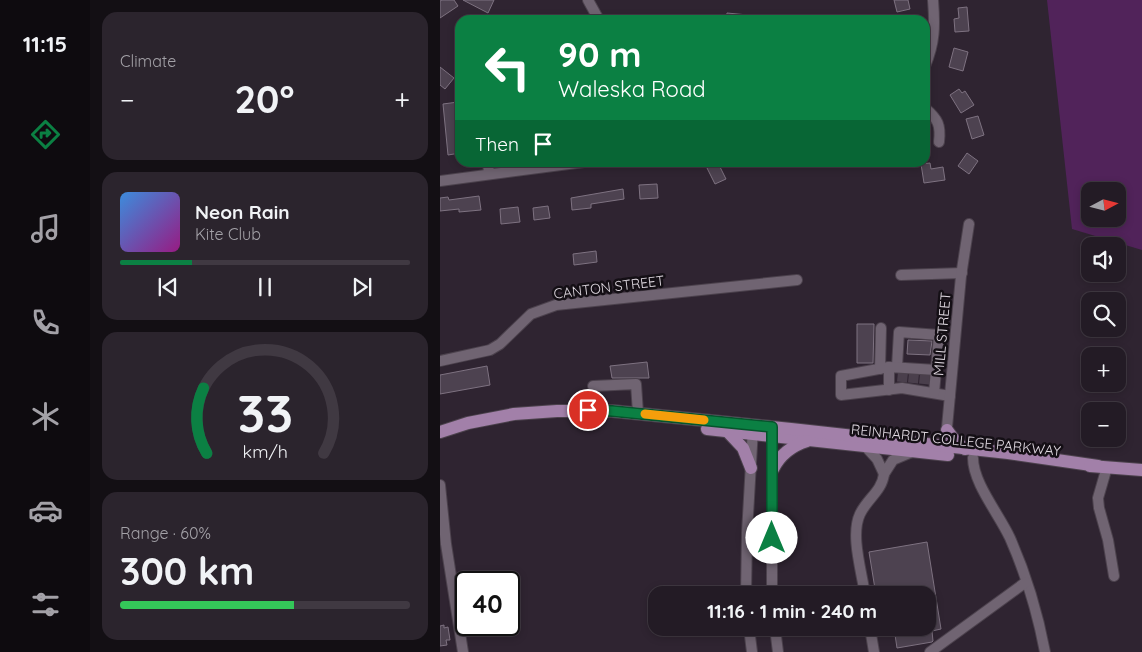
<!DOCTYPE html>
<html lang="en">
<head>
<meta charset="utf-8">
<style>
  body { margin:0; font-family:Quicksand,sans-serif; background:#2b242d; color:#f1f3f6; height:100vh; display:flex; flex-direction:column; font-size:19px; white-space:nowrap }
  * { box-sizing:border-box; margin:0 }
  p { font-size:16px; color:#a3a1a7 }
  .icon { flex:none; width:28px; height:28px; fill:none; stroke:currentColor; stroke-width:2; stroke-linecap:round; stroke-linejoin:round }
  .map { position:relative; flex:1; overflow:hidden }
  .drawer { display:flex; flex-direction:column; gap:12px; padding:12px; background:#130f14; width:350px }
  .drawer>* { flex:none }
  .guide { position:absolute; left:15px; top:15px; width:475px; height:152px; border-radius:15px; box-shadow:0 2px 8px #0003,0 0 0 1px #403942; background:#0b8043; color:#fff; overflow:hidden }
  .needle { width:32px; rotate:83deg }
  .buttons { position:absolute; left:641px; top:182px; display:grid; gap:10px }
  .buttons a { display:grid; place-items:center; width:45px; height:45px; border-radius:10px; background:#231b25; box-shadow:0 2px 8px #0003,0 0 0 1px #403942; font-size:25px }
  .speed { position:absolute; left:15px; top:571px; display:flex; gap:10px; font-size:25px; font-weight:700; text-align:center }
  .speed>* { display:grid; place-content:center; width:65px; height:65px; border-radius:50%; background:#231b25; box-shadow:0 2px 8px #0003,0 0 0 1px #403942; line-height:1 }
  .speed .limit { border:2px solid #111; border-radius:8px; background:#fff; color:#111 }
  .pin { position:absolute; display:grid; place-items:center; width:42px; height:42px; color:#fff; margin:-21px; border:2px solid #fff; border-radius:50%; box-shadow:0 1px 5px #0007 }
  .me { position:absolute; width:55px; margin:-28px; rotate:0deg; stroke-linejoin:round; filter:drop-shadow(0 0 4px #0008) }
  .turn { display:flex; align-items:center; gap:18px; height:105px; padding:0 20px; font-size:22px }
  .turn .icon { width:65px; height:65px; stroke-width:2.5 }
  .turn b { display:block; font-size:35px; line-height:42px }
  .then { display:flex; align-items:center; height:48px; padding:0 20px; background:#0003; gap:10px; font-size:19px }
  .big { font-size:38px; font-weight:700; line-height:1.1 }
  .drawer .card { flex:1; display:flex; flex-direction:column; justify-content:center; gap:8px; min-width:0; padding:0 18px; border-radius:15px; background:#2b242d }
  .drawer .dial { align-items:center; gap:0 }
  .dial svg { height:130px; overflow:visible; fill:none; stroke:#403942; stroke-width:7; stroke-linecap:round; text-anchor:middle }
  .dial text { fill:#f1f3f6; stroke:none }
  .song { display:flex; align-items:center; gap:15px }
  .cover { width:60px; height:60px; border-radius:8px; background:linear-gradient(135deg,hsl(210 70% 55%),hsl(310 70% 35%)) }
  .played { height:5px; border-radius:2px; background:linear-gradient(90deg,#0b8043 25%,#403942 25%) }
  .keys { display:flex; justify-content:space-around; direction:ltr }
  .heat { display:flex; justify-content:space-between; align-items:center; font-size:28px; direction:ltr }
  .charge { height:8px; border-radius:4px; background:linear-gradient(90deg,#34c759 60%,#403942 0) }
  .trip { position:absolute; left:208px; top:586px; width:288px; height:50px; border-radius:15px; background:#231b25; box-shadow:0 2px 8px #0003,0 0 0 1px #403942; font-weight:700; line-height:50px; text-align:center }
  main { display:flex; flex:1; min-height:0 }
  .tab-bar { display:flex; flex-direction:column; width:90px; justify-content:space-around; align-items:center; background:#0e0b0f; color:#a3a1a7 }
  .tab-bar .icon { width:35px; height:35px }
  .tab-bar .on { color:#0b8043 }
  .tab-bar b { font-size:22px; color:#f1f3f6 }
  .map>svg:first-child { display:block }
</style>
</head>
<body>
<main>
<nav class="tab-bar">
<b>11:15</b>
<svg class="icon on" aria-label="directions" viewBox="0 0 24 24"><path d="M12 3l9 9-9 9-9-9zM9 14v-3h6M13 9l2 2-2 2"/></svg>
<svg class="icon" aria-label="music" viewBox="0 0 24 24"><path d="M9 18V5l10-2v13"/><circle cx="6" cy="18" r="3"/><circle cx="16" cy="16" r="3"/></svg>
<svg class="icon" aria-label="phone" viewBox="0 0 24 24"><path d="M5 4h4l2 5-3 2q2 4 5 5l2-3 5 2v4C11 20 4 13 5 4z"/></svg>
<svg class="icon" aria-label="climate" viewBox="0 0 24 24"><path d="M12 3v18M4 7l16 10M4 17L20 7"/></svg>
<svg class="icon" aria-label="car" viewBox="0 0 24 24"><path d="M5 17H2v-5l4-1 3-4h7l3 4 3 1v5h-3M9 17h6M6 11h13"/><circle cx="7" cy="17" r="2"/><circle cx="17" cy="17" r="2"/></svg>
<svg class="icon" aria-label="filters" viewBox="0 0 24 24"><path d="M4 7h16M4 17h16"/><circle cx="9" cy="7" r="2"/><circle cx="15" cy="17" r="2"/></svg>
</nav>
<section class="drawer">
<div class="card"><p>Climate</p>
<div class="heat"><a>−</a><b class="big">20°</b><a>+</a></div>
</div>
<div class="card">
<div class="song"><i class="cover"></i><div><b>Neon Rain</b><p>Kite Club</p></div></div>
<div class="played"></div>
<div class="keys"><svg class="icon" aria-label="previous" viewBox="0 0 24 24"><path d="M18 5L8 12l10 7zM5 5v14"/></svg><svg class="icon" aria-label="pause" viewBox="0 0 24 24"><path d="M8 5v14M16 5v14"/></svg><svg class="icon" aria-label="next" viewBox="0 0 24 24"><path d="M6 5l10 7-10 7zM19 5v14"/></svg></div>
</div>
<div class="card dial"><svg viewBox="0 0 100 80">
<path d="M14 69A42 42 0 1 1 86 69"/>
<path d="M14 69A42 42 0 0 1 12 29" stroke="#0b8043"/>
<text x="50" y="56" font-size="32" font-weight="700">33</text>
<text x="50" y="72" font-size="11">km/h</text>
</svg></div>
<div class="card"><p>Range · 60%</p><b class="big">300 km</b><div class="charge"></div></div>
</section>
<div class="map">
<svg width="702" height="652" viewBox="0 0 702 652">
  <rect width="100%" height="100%" fill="#2f2431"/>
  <path fill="#51235a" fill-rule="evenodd" d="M607,0H702V250L632,229ZM650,191H678V219H650Z"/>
  <g fill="#4d4250" stroke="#7e7281">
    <path d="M2,0H14L18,6L0,18V1Z"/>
    <path d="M23,0H54L48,13Z"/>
    <path d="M454,0H468L470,9L457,12Z"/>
    <path d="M527,7L529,31L515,32L514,19L519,18L518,8Z"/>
    <path d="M287,13L308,15V20H286Z"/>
    <path d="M514,48L528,52L523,71L509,67Z"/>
    <path d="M0,67L14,78L5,89L0,85Z"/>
    <path d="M519,89L522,93L525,91L534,105L521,113L510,95Z"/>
    <path d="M18,102L20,121H17L20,153L8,155L3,104Z"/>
    <path d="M538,116L544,135L532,139L526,119Z"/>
    <path d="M527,153L538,161L529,174L518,166Z"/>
    <path d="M278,163L286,179L275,184L267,168Z"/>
    <path d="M490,163L491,169L503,167L505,180L484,183L481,164Z"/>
    <path d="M217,184L218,198L200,199L199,185Z"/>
    <path d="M183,189L184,199L151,204V208L132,210L131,198Z"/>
    <path d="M39,196L41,210L19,212V209L0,211V198L8,197L9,200Z"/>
    <path d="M108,206L110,218L94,220L93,208Z"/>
    <path d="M78,207L80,222L61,224L60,209Z"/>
    <path d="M156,251L157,262L134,265L133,254Z"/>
    <path d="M417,324H434L433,363H417Z"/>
    <path d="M468,340L492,341L490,355L467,354Z"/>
    <path d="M207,362L209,378H172L170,366Z"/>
    <path d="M47,366L50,385L0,394V375Z"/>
    <path d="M487,542L501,629L492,631L493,641L492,642L457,648L454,628H486V595H436L429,552Z"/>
    <path d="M4,625V628L8,627L10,640H6L7,645L0,646V626Z"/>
  </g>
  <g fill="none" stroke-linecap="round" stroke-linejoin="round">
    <g stroke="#4a3f4c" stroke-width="10" stroke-dasharray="10 5" stroke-linecap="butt">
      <path d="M462,382L463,372"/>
      <path d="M473,383L474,373"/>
      <path d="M484,384L485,374"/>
    </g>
    <defs>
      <g id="minor">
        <path d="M148,0L159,20"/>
        <path d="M485,66C495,43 495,25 493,0"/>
        <path d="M485,108C498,119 501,125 499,142"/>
        <path d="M48,162L49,174"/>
        <path d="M0,181L144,162"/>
        <path d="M461,275L522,273"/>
        <path d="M0,361L50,350L60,344L91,314L116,305L357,280"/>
        <path d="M449,367L401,376V395L462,388L510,396"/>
        <path d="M457,367L459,332L499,335L496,370"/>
        <path d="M440,369L441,328"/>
        <path d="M153,386L196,384L198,413"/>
        <path d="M449,390V367L496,370L494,393"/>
        <path d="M506,438L521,276L529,224"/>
        <path d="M425,446L437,459L444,474L453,460L472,452"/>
        <path d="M533,458C533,483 559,514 570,538C585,572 598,615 605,652"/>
        <path d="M667,467L658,498L659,508L668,540L674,576"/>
        <path d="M0,485L6,544L23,652"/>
        <path d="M306,595L307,533L313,428"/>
        <path d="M332,595V430"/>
        <path d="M425,595C422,572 410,535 420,514C427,499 442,491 444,474"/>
        <path d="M309,628L312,652"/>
        <path d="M335,628L338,652"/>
        <path d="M430,628L434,652"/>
        <path d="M490,652L586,582"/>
      </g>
      <g id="major">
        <path d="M267,429L508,455"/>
        <path d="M507,430L515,441L525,449"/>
        <path d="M287,431L303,448L311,468"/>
        <path d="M0,432L28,423L74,414L117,411H172L351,429L568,453L658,466"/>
        <path d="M650,466L702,470"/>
        <path d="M333,469C340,455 351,446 367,441"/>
      </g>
    </defs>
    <use href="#minor" stroke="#4c424d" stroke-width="12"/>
    <use href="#major" stroke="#4c424d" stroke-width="14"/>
    <use href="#minor" stroke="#706472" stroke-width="10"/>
    <use href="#major" stroke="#a280a9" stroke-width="12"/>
  </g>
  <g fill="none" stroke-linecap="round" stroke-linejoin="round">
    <defs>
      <path id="route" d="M148,410L172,411L332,427V538"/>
    </defs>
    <use href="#route" stroke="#07532c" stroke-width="12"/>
    <use href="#route" stroke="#0b8043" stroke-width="9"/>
    <path stroke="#f59e0b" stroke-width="9" d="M205,414L264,420"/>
  </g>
  <g text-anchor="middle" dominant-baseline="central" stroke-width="5" stroke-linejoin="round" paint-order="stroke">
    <g font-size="14" fill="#e1dae2" stroke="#140f15">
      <text transform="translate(169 287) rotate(-7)">CANTON STREET</text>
      <text transform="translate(502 334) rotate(-85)">MILL STREET</text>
      <text transform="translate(516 440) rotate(6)">REINHARDT COLLEGE PARKWAY</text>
    </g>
  </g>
</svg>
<div class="buttons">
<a><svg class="needle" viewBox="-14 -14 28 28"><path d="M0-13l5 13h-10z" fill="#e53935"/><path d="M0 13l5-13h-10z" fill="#a3a1a7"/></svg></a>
<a><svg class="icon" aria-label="sound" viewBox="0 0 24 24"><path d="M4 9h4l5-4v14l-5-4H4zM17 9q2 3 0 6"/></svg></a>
<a><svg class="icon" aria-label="search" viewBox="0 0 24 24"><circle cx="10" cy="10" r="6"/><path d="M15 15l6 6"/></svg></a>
<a>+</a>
<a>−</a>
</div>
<div class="speed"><div class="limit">40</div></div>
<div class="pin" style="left:148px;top:410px;background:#d93025"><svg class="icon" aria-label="arrive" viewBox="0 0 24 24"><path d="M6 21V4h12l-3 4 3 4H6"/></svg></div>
<svg class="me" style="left:332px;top:538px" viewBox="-20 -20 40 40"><circle r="19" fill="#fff"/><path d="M0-13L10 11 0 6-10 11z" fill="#0b8043"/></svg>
<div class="trip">11:16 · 1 min · 240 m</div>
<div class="guide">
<div class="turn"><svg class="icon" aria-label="left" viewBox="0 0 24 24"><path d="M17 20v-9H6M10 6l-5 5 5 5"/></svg><div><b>90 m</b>Waleska Road</div></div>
<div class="then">Then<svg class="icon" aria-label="arrive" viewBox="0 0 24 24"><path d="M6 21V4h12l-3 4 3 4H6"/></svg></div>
</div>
</div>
</main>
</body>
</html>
